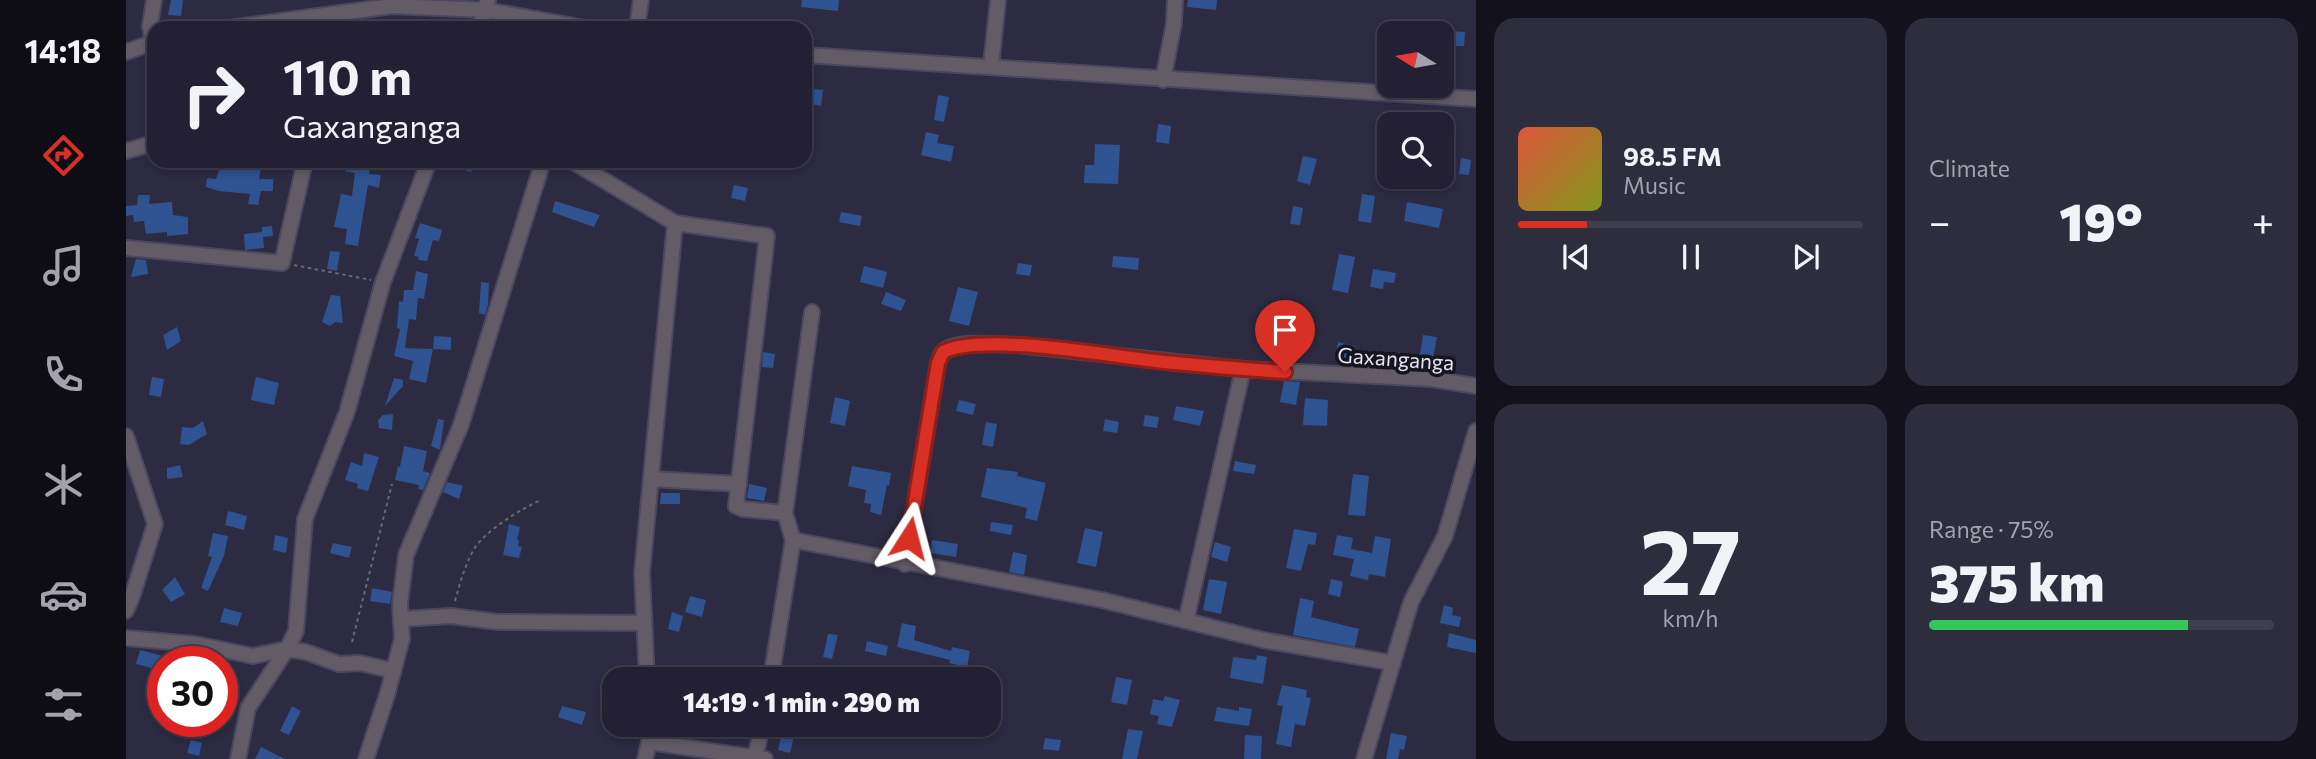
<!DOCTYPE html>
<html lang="en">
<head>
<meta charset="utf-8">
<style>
  body { margin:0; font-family:Commissioner,sans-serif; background:#2e2d3e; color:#f1f3f6; height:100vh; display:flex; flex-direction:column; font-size:26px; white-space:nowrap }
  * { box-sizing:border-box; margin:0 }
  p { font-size:23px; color:#a2a3ac }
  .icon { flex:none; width:38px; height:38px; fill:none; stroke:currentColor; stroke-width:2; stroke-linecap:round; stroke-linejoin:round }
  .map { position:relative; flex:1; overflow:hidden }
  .side { display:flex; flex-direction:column; gap:18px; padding:18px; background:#13121c; width:840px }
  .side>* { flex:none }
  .hud { position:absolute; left:21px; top:21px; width:665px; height:147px; border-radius:21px; box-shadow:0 4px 10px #0003,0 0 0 2px #3f3e4d; background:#222032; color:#f1f3f6; overflow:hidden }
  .needle { width:46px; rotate:281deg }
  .tools { position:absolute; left:1251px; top:21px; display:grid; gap:14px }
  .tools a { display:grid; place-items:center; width:77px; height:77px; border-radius:14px; background:#222032; box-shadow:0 4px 10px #0003,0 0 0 2px #3f3e4d; font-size:35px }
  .speed { position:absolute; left:21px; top:646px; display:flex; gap:14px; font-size:35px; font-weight:700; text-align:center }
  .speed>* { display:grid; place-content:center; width:91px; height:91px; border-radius:50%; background:#222032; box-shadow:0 4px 10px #0003,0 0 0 2px #3f3e4d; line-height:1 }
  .speed .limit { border:10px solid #d22; background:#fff; color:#111 }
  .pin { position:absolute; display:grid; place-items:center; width:60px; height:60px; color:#fff; margin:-72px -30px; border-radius:50% 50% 50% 0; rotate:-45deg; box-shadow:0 0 7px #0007 }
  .pin .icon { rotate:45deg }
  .me { position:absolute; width:77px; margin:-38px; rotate:9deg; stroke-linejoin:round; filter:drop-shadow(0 0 5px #0008) }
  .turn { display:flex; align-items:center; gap:24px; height:147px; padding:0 21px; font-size:32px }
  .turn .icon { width:91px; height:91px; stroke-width:2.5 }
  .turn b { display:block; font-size:49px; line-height:60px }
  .big { font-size:52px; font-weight:800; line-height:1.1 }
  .side .widget { flex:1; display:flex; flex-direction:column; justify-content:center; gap:10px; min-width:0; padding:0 24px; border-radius:21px; background:#2e2d3e }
  .side .dial { align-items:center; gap:0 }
  .dial b { font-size:91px; line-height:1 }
  .song { display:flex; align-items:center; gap:21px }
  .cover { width:84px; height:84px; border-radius:10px; background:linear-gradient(135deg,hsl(10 70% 55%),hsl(70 70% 35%)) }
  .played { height:7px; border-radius:4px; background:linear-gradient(90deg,#d93025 20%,#3f3e4d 20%) }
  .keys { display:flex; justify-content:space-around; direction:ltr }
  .heat { display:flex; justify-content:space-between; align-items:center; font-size:38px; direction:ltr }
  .charge { height:10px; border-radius:5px; background:linear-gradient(90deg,#34c759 75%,#3f3e4d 0) }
  .side .tiles { flex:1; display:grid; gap:18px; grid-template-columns:repeat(2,1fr) }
  .trip { position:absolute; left:476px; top:667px; width:399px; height:70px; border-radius:21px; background:#222032; box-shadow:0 4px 10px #0003,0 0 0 2px #3f3e4d; font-weight:800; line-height:70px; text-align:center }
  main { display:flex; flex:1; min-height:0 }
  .menu { display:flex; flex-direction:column; width:126px; justify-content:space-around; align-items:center; background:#0e0d14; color:#a2a3ac }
  .menu .icon { width:49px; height:49px }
  .menu .selected { color:#d93025 }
  .menu b { font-size:32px; color:#f1f3f6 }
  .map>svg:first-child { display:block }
</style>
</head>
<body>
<main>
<nav class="menu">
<b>14:18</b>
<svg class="icon selected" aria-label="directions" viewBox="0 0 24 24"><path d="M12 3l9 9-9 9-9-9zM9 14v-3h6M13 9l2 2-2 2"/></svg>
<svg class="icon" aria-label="music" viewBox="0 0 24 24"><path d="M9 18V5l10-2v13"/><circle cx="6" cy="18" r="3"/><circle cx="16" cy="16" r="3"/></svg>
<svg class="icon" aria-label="phone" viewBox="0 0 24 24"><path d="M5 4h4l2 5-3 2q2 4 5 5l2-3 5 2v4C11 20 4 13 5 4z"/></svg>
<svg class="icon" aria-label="climate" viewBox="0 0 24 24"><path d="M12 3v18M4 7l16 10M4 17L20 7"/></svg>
<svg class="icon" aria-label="car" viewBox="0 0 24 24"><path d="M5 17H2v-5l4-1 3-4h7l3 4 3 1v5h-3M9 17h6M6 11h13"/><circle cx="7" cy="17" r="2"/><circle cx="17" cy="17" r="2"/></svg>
<svg class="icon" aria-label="filters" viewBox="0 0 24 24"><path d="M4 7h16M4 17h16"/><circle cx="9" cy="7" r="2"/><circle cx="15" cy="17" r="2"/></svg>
</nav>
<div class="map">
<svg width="1350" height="759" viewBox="0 0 1350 759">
  <rect width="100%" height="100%" fill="#2d2b42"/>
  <g fill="#2f5290">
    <path d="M45,0H57L55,16L42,15Z"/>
    <path d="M676,0H713L712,11L675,7Z"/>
    <path d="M1062,0H1091L1090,10L1061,7Z"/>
    <path d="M1325,31L1339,32L1338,46H1324Z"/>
    <path d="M686,89L697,90L695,106L685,104Z"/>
    <path d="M812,95L823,97L818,122L808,120Z"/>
    <path d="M1032,124L1045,126L1043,144L1030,142Z"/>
    <path d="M800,132L813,135L811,143L828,146L825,162L795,155Z"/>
    <path d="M969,144L994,145L992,184L958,183L959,165H968Z"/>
    <path d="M1177,156L1191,159L1184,185L1171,181Z"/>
    <path d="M1335,158L1345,160L1343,175L1333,174Z"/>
    <path d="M96,161H136L133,179H147V191H135L132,205L122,204L124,194L93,191L80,187L81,178L90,179Z"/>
    <path d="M221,161H244L243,174L255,175L253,188L242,185L232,246L219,244L221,229L208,227L215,194L226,196L229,173L219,171Z"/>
    <path d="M317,161H349L345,172L317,163Z"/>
    <path d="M608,185L622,188L619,201L605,198Z"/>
    <path d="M1236,194L1249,196L1245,223L1232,221Z"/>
    <path d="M12,195H24L23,204L46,202L47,215L62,217V234L41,236V232L20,234L18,221L8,222L7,215L0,216V206L11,205Z"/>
    <path d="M429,201L474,215L468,227L426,212Z"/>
    <path d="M1281,202L1317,209L1313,228L1278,221Z"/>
    <path d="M1167,206L1177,208L1174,225L1164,224Z"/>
    <path d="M715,212L736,216L734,226L713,222Z"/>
    <path d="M294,223L316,230L313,241L307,240L301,261L292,260L293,257L288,256L293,239L289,238Z"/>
    <path d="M146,226L147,236L137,237L138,248L119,250L118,234L136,232V227Z"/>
    <path d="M204,251L214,252L211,271L201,269Z"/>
    <path d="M1213,254L1229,257L1222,293L1206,290Z"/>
    <path d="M987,256L1013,258L1012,270L986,267Z"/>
    <path d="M10,259L20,260L22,274L5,277Z"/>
    <path d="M892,263L906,265L904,276L890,274Z"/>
    <path d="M738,266L761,272L757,288L734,282Z"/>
    <path d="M1247,269L1270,273L1268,283L1258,282L1257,289L1244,287Z"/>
    <path d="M290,271L302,274L298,299L292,298L290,320L283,319L279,348L307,349L300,383L283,379L287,361L268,356L274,329L271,328L273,301L277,302L278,290H287Z"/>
    <path d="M355,282L363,283L362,305L359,315L353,313Z"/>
    <path d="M832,287L852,292L843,326L823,321Z"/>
    <path d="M760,292L780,300L775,311L755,304Z"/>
    <path d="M205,295L214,296L217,323L209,322L204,326L196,322Z"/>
    <path d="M51,327L55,341L41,350L37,335Z"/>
    <path d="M1297,335L1311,337L1307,358L1294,355Z"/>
    <path d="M308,336L325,337V350L307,349Z"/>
    <path d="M1212,342L1229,346L1226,361L1209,357Z"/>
    <path d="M637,352L649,354L647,368L636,367Z"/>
    <path d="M26,377L38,379L35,397L23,395Z"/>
    <path d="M130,377L153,383L148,405L125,400Z"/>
    <path d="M268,378L277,380V386L259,406Z"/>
    <path d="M1158,381L1174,382L1170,405L1154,402Z"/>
    <path d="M709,397L724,401L719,426L704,423Z"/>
    <path d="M1179,398L1202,400L1201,426L1177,425Z"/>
    <path d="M833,400L850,404L847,415L830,411Z"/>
    <path d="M1050,406L1078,411L1074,426L1047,420Z"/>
    <path d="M267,414L266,430L253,428L252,420L257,415Z"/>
    <path d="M1019,415L1033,417L1031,428L1017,426Z"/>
    <path d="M312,419L318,420L314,450L305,446Z"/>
    <path d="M979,419L993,422L991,433L977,431Z"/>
    <path d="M77,421L81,434L63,445L54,444L56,427L67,428Z"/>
    <path d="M860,422L871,424L867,447L856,445Z"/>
    <path d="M278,446L301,451L297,471L304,473L297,490L292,489L293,485L269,480L272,466L274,467Z"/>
    <path d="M238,453L253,457L242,491L231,488L232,484L219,480L225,462L236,466Z"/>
    <path d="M1109,461L1130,465L1128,474L1107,471Z"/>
    <path d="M54,465L57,477L41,479V468Z"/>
    <path d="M726,466L765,473L763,486L761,485L755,515L744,512L745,504L738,503L740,490L722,486Z"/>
    <path d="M861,468L892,472L891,476L920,483L911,521L899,518L901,508L855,497Z"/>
    <path d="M1227,474L1243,476L1239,516L1222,515Z"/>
    <path d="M321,482L337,486L333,499L317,492Z"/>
    <path d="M623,484L641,488L638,501L621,498Z"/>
    <path d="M535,493H554V504H534Z"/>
    <path d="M102,511L121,516L118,530L99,525Z"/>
    <path d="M865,522L887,525L885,535L864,531Z"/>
    <path d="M383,524L394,527L391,540H393L392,546L396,547L393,558L377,555Z"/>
    <path d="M959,528L977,532L970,567L951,563Z"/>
    <path d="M1168,529L1191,533L1189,545L1182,544L1175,571L1160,568Z"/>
    <path d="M87,533L102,536L98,556L82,591L75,588L86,557L82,556Z"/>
    <path d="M149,535L162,538L160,553L147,550Z"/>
    <path d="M1211,535L1227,538L1225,549L1246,553L1249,536L1265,539L1259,577L1243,574L1242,580L1224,576L1228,559L1207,555Z"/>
    <path d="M806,540L832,544L830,557L804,553Z"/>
    <path d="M1089,542L1105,547L1101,562L1085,557Z"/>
    <path d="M207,543L226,547L223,558L204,553Z"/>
    <path d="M887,552L901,555L898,575L883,572Z"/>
    <path d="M49,577L59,594L45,602L36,590Z"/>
    <path d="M1083,579L1101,582L1095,614L1077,610Z"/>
    <path d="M1205,579L1217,582L1214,597L1202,594Z"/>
    <path d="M246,588L266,592L264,604L244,601Z"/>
    <path d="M564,596L580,600L576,617L559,612Z"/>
    <path d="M1174,598L1188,601L1185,617L1233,629L1229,647L1167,635Z"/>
    <path d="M1318,605L1327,608L1326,615L1335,617L1333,627L1314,623Z"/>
    <path d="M98,608L116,613L112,626L94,622Z"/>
    <path d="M546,612L557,616L553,632L542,629Z"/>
    <path d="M776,623L790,626L788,640L825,651L826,647L844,651L841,667L823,663L824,660L771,647Z"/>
    <path d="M1323,633L1350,640V653L1321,647Z"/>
    <path d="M702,634L712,635L706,659L697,657Z"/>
    <path d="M741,641L762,646L760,656L739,651Z"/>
    <path d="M14,650L37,656L33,670L10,664Z"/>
    <path d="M1131,655L1141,657L1137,684L1104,678L1107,657L1130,660Z"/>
    <path d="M990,677L1006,680L1001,705L985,702Z"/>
    <path d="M1156,685L1181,690L1180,697L1185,698L1179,726L1169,724L1165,747L1150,744L1157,706L1151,705Z"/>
    <path d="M96,696L110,701L105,715L96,713Z"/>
    <path d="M1039,696L1054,700L1046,727L1031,724L1033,716L1024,714L1027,699L1037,701Z"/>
    <path d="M166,706L175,711L163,735L154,731Z"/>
    <path d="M436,706L460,712L456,725L432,717Z"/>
    <path d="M1091,707L1113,711V707L1126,709L1123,726L1088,721Z"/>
    <path d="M658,724L670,727L664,753L652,750Z"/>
    <path d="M1002,729L1017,731L1011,759H996Z"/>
    <path d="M1265,733L1281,736L1278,750L1274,749L1272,759H1260Z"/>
    <path d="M1119,735L1136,736L1135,759H1118Z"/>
    <path d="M919,738L935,740L933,751L917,749Z"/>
    <path d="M65,740L76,743L73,756L61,753Z"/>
    <path d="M135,747L159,759H129Z"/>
  </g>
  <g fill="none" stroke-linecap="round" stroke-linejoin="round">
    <defs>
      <g id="minor">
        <path d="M103,28L266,6L360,10L459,28"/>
        <path d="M353,28L362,0"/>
        <path d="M511,28L515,0"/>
        <path d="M27,42L24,26L28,0"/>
        <path d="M0,52L28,42"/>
        <path d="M679,55L1350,99"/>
        <path d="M865,66L872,0"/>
        <path d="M1037,80L1048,23L1049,0"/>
        <path d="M0,151L28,143"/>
        <path d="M446,161L549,223L516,573L521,679"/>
        <path d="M549,223L641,236L610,506L617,509L659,513"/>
        <path d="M0,248L156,263L179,161"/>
        <path d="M686,312L659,513L667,540L976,600L1137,640L1267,663"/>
        <path d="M0,436L29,524L6,597L0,611"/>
        <path d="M525,479L613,484"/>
        <path d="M779,564L812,363C814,359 814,355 817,352C828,339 875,345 891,345L1117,369L1306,379L1350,386"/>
        <path d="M275,619L325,616L372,622L518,623"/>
        <path d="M1060,621L1117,369"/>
        <path d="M0,638L69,644L127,656L161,649L180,652L213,664L234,663L268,671"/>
        <path d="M645,679L667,540"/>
        <path d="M523,724V742"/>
        <path d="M629,757L637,724"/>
        <path d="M112,759L122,708L161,649L170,631L179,519L221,412L257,282L303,161"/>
        <path d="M240,759L261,695L276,639L274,604L280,555L335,425L417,161"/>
        <path d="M519,759L523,742L639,759"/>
        <path d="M1238,759L1285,602L1319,536L1350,431"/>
      </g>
    </defs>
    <use href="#minor" stroke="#4a485e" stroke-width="18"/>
    <g stroke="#68667a" stroke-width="2" stroke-dasharray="3.5 3.5" stroke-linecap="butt">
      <path d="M168,265L245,280"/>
      <path d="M329,601C334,583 339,565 348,549C360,530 395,509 415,500"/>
      <path d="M226,642L266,484"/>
    </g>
    <use href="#minor" stroke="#635c66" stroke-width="14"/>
  </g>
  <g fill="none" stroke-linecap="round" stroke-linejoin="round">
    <defs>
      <path id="route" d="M783,538L812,363L817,352C856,332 982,356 1030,361C1073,366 1116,369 1159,372"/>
    </defs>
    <use href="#route" stroke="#8d1f18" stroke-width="18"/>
    <use href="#route" stroke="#d93025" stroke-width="12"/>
  </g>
  <g text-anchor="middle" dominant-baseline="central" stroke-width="7" stroke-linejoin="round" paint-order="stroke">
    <g font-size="21" fill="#e4e3f2" stroke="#16151f">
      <text transform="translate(1270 358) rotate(4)">Gaxanganga</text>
    </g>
  </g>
</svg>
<div class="tools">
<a><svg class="needle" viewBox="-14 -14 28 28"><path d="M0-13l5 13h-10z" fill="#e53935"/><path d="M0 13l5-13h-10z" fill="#a2a3ac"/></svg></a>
<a><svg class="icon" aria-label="search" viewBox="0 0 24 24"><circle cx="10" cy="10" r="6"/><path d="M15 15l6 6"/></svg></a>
</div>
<div class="speed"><div class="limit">30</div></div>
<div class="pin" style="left:1159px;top:372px;background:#d93025"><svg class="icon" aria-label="arrive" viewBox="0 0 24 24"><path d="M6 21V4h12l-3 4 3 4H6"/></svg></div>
<svg class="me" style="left:783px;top:538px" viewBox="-20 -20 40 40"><path d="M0-17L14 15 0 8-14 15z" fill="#d93025" stroke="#fff" stroke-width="4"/></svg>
<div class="trip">14:19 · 1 min · 290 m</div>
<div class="hud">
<div class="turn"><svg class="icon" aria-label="right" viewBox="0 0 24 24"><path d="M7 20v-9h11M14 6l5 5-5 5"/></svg><div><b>110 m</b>Gaxanganga</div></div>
</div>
</div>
<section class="side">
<div class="tiles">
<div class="widget">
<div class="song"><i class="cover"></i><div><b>98.5 FM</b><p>Music</p></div></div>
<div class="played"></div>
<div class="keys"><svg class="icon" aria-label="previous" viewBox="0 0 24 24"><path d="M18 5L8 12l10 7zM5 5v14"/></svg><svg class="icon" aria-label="pause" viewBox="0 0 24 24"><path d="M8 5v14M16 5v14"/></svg><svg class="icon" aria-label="next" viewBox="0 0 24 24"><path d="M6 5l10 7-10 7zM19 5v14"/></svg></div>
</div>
<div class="widget"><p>Climate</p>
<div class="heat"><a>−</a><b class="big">19°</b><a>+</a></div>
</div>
<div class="widget dial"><b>27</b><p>km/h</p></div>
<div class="widget"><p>Range · 75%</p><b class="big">375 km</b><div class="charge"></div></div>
</div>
</section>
</main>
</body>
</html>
